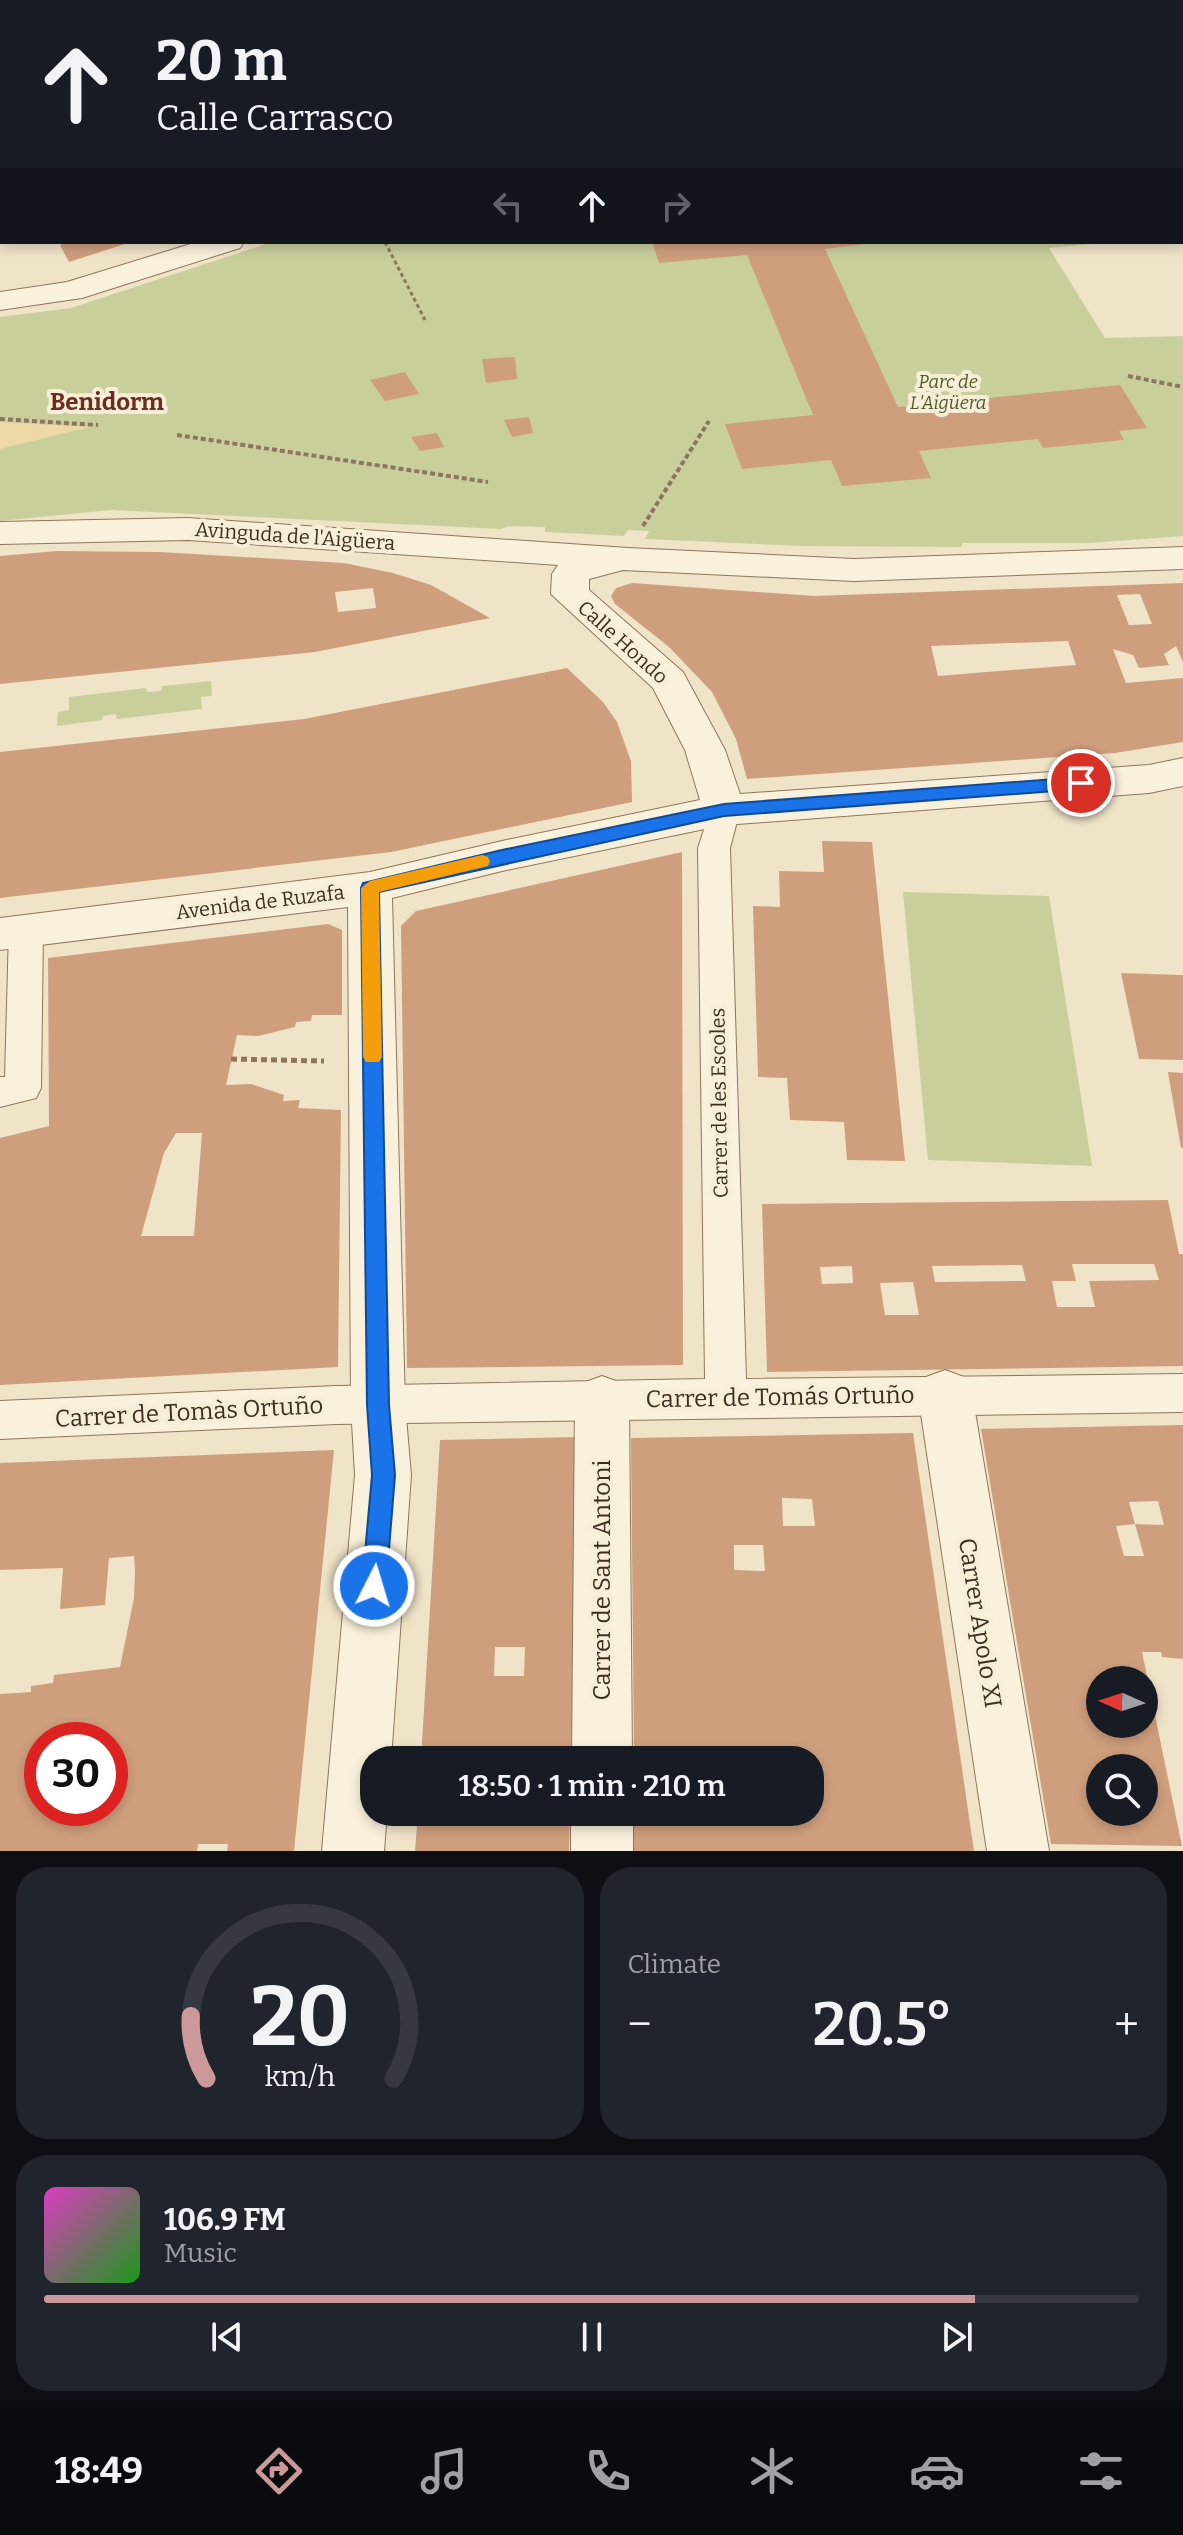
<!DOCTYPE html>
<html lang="en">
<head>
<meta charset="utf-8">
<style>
  body { margin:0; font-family:Bitter,serif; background:#20242c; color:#f1f3f6; height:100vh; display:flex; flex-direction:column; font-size:30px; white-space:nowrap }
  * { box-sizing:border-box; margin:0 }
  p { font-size:26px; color:#9ea1a6 }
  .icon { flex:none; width:44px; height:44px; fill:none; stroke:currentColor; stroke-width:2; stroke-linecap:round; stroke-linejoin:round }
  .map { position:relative; height:1851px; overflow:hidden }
  .details { display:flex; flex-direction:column; gap:16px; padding:16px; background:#0d0f14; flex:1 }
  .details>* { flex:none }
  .guide { position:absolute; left:0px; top:0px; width:1184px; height:244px; box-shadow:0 4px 12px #0003; background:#171b24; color:#f1f3f6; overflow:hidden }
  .needle { width:52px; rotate:273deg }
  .fabs { position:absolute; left:1086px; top:1666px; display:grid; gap:16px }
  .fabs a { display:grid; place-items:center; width:72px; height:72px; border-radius:50%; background:#171b24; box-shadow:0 4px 12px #0003; font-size:40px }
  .speed { position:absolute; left:24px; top:1722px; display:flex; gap:16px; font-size:40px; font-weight:700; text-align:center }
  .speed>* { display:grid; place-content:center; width:104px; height:104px; border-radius:50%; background:#171b24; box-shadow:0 4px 12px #0003; line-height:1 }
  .speed .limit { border:12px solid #d22; background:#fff; color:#111 }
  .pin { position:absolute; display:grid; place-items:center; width:68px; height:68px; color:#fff; margin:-34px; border:4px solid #fff; border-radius:50%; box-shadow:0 2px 8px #0007 }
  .me { position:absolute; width:88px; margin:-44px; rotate:5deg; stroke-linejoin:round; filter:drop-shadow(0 0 6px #0008) }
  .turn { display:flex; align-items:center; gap:28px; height:168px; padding:0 24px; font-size:36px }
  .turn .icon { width:104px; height:104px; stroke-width:2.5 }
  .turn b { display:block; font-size:56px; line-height:68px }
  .lanes { display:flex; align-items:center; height:76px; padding:0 24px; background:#0003; justify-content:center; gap:40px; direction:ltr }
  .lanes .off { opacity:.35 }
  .big { font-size:60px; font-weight:600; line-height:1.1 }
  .details .widget { flex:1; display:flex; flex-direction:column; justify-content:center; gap:12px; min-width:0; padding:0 28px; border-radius:32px; background:#20242c }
  .details .dial { align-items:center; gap:0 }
  .dial svg { height:208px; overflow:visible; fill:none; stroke:#363941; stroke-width:7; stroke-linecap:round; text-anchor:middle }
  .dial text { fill:#f1f3f6; stroke:none }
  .song { display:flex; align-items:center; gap:24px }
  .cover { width:96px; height:96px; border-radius:12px; background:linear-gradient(135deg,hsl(310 70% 55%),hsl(120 70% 35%)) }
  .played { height:8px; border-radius:4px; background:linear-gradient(90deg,#cc999b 85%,#363941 85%) }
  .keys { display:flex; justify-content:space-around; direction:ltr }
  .heat { display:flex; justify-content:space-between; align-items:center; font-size:44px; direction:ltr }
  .details .tiles { flex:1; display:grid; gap:16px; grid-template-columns:1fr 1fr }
  .widget:last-child { grid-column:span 2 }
  .trip { position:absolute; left:360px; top:1746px; width:464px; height:80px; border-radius:32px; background:#171b24; box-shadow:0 4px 12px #0003; font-weight:600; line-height:80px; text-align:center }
  .menu { display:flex; height:128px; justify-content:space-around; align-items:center; background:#090b0e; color:#9ea1a6 }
  .menu .icon { width:56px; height:56px }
  .menu .current { color:#cc999b }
  .menu b { font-size:36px; color:#f1f3f6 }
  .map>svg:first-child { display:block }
</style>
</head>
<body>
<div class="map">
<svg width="1183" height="1851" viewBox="0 0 1183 1851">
  <rect width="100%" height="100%" fill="#f0e4c8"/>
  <g fill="#c9cf9b">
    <path d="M272,242H1112L1049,248L1105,338L1183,336V536L1090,543H962V547L801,546L645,539L649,531L628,530L624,536L545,532V527L509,526L501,529L111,510L0,521V317L71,308Z"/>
    <path d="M211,681L212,696L201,697L202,709L117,719L116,714L103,716L102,720L57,726L58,712L69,710V697L146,688L147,692L161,691L162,686Z"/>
    <path d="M903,892L1049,896L1092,1166L928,1160Z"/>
  </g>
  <path fill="#ecd9a5" d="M0,422L90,427L0,449Z"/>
  <g fill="#cf9f7d" fill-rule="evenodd">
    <path d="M70,242H128V243L69,262L60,245Z"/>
    <path d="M652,242H880L825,249L898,407L1120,385L1147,428L1119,431L1124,440L1043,448L1038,439L919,451L931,478L842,486L831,460L742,469L725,424L813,415L747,255L659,263Z"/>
    <path d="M515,357L517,379L486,383L482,359Z"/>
    <path d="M405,372L419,394L385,401L370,380Z"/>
    <path d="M529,417L533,433L512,437L504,420Z"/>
    <path d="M437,433L444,447L420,451L411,437Z"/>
    <path d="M57,551L160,552L344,563L393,573L431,585L490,618L315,652L0,684V556ZM373,588L376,608L338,612L335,592Z"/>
    <path d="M632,583L814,596L1183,583V662L1176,646L1164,654L1169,665L1139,668L1133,655L1113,649L1126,683L1183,678V742L1115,753L747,779L736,739L712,692L669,647L615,604L611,596L616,588ZM1140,594L1152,624L1129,625L1117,595ZM1068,641L1076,665L938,676L931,646Z"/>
    <path d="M567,668L603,702L617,722L631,761L632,802L391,852L0,898V752L304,719Z"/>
    <path d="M822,841L872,842L905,1161L847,1160L844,1122L790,1120L787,1078L758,1077L753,906L780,907L779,871L824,872Z"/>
    <path d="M682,852L683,1365L407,1368L401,926L416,911Z"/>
    <path d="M328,924L342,930V1015H312L311,1021L296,1022L295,1027L258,1036L237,1035L226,1085L251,1084L284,1095L283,1101L300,1100L298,1108L341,1110L338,1367L0,1385V1138L49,1126L48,958ZM176,1133H202L194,1236H141L164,1153Z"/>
    <path d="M1121,973L1183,975V1060L1139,1059Z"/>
    <path d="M1168,1072L1183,1073V1148H1181Z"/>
    <path d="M1168,1200L1179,1254H1183V1366L767,1372L762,1204ZM1072,1264H1154L1159,1280L1089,1281L1095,1307H1057L1052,1281H1076ZM1022,1265L1026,1281L940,1282H935L932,1266ZM852,1266L853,1283L822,1284L820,1267ZM913,1282L919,1315H885L880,1283Z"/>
    <path d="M1183,1425V1659L1162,1657L1161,1652H1142L1182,1846L1051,1844L981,1429ZM1158,1501L1164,1525L1135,1524L1144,1556H1124L1116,1526L1135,1524L1129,1502ZM1100,1680H1144V1724H1100ZM1100,1768H1144V1812H1100Z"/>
    <path d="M913,1433L974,1851H634V1812H810V1760H634L631,1438ZM782,1498L812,1499L815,1526H783ZM734,1545H763L765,1571L734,1570Z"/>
    <path d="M576,1437L571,1760H421L440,1440ZM495,1647H525L524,1676H494Z"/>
    <path d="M334,1450L294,1851H227L228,1844H198L197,1851H0V1694L31,1692V1686L53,1683L54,1675L120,1667L134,1598L135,1571L134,1556L109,1558L105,1605L60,1609L63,1568L0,1570V1463ZM42,1740H110V1808H42Z"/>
    <path d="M418,1812H477L476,1816L509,1815V1812H570L569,1851H415Z"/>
  </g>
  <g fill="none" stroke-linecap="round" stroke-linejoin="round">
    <defs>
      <g id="pedestrian">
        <path d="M724,799L735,802L740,810L730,848L746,1379L1183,1374V1412L336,1424L0,1439V1401L336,1386L705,1379L698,848L713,802Z"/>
        <path d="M26,918L38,922L43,931L41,1088L36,1098L0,1107V1077H5L9,931L14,922Z"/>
      </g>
      <g id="minor">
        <rect x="1182" y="39" width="1" height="16"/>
        <rect x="1182" y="157" width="1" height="18"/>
        <path d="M197,242H244L240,248L82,298L0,310V292L67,282Z"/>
        <path d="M188,518L628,548L854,559L1183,547V569L854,581L623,570L589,579V590L683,672L725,750L740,794L1149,765L1183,758V786L1149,793L724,825L502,871L392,898L405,1405L411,1475L391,1760H374V1812H387L384,1851H322L355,1475L351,1405L348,907L0,950V918L370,872L502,841L700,800L685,750L653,688L551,594L552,574L558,565L188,540L0,544V522Z"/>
        <path d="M945,1370L964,1377L972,1394L1049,1851H987L918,1394L926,1377Z"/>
        <path d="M602,1376L621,1383L629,1400L632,1760H572L575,1400L583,1383Z"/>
        <rect x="571" y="1812" width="62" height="39"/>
      </g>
    </defs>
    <use href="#pedestrian" stroke="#8d765c" stroke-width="2"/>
    <use href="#minor" stroke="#8d765c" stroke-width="2"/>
    <path stroke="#8d765c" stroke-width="3" stroke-dasharray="4 3" stroke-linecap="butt" d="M385,242L425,320"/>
    <g stroke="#8d765c" stroke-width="4" stroke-dasharray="5 3" stroke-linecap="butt">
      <path d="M1128,376L1183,387"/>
      <path d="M0,419L98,425"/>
      <path d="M177,435L488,482"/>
      <path d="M643,526L709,421"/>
    </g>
    <path stroke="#8d765c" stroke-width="5" stroke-dasharray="6 4" stroke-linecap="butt" d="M231,1059L324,1061"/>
    <use href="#pedestrian" fill="#faf1dc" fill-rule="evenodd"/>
    <use href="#minor" fill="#faf1dc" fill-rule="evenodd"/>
  </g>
  <path fill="#1a73e8" stroke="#114b97" stroke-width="2" d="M1081,777L1090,783L1081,789L724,816L379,892L389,1405L395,1475L386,1586L383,1594L374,1597L366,1594L362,1586L372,1475L367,1405L361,888L363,883L502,850L724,804Z"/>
  <path fill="#f59e0b" d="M482,855L488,857L490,861L488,866L379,892L382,1057L379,1062H366L363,1057L361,888L370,881Z"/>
  <g text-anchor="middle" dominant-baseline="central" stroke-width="8" stroke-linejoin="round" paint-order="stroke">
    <g font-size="18" font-style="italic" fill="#4d5a26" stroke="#f7eed8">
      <text x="948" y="382">Parc de<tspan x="948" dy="21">L'Aigüera</tspan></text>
    </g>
    <g font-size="20" fill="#3d2e20" stroke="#f7eed8">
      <text transform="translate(295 536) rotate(4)">Avinguda de l'Aigüera</text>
      <text transform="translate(623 642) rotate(42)">Calle Hondo</text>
      <text transform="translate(260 902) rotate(-7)">Avenida de Ruzafa</text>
      <text transform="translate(719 1103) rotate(-91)">Carrer de les Escoles</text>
    </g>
    <g font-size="24" font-weight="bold" fill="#6b2e1e" stroke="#f7eed8">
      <text x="107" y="402">Benidorm</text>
    </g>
    <g font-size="24" fill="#3d2e20" stroke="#f7eed8">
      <text transform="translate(780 1397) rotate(-1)">Carrer de Tomás Ortuño</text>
      <text transform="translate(189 1412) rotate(-3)">Carrer de Tomàs Ortuño</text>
      <text transform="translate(602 1580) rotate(-90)">Carrer de Sant Antoni</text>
      <text transform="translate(980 1623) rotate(81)">Carrer Apolo XI</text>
    </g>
  </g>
</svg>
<div class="fabs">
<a><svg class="needle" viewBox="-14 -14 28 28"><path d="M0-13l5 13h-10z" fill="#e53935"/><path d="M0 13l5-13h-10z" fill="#9ea1a6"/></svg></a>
<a><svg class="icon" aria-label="search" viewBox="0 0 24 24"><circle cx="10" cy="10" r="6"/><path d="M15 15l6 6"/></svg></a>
</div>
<div class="speed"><div class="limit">30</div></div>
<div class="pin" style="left:1081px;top:783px;background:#d93025"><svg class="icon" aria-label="arrive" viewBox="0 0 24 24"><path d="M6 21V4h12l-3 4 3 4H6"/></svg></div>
<svg class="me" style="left:374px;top:1586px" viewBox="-20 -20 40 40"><circle r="17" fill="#1a73e8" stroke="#fff" stroke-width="3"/><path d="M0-11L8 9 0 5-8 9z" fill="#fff"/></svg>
<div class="trip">18:50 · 1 min · 210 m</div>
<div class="guide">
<div class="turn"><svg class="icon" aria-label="ahead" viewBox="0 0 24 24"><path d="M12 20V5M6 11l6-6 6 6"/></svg><div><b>20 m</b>Calle Carrasco</div></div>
<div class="lanes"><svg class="icon off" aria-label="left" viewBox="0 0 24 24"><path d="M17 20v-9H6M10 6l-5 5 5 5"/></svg><svg class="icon" aria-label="ahead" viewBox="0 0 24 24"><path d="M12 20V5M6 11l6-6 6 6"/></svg><svg class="icon off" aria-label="right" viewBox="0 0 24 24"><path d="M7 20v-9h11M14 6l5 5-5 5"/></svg></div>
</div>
</div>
<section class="details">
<div class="tiles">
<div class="widget dial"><svg viewBox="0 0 100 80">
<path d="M14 69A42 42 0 1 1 86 69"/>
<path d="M14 69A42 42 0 0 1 8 45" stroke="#cc999b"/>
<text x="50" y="56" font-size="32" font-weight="700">20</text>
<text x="50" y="72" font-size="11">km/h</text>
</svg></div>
<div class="widget"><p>Climate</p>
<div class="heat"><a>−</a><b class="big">20.5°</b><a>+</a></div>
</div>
<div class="widget">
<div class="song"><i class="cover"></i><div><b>106.9 FM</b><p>Music</p></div></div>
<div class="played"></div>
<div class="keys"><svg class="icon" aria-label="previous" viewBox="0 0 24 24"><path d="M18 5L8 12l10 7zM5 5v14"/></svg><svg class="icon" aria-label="pause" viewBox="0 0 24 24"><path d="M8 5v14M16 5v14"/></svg><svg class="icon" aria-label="next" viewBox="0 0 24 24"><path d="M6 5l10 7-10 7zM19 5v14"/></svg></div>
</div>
</div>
</section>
<nav class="menu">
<b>18:49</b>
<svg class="icon current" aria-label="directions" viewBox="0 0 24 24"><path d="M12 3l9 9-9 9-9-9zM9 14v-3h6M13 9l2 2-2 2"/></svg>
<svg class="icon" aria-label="music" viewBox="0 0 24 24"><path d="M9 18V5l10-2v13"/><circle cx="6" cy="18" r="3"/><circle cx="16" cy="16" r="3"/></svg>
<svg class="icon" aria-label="phone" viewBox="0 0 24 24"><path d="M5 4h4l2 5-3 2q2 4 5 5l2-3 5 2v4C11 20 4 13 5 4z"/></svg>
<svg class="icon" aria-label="climate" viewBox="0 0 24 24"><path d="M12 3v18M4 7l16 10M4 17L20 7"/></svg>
<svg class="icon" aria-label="car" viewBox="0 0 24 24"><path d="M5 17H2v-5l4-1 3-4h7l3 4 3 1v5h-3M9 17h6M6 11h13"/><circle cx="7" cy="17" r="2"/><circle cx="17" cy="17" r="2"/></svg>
<svg class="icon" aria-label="filters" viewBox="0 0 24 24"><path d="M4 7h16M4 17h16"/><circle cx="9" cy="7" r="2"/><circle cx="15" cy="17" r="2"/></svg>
</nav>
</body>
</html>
